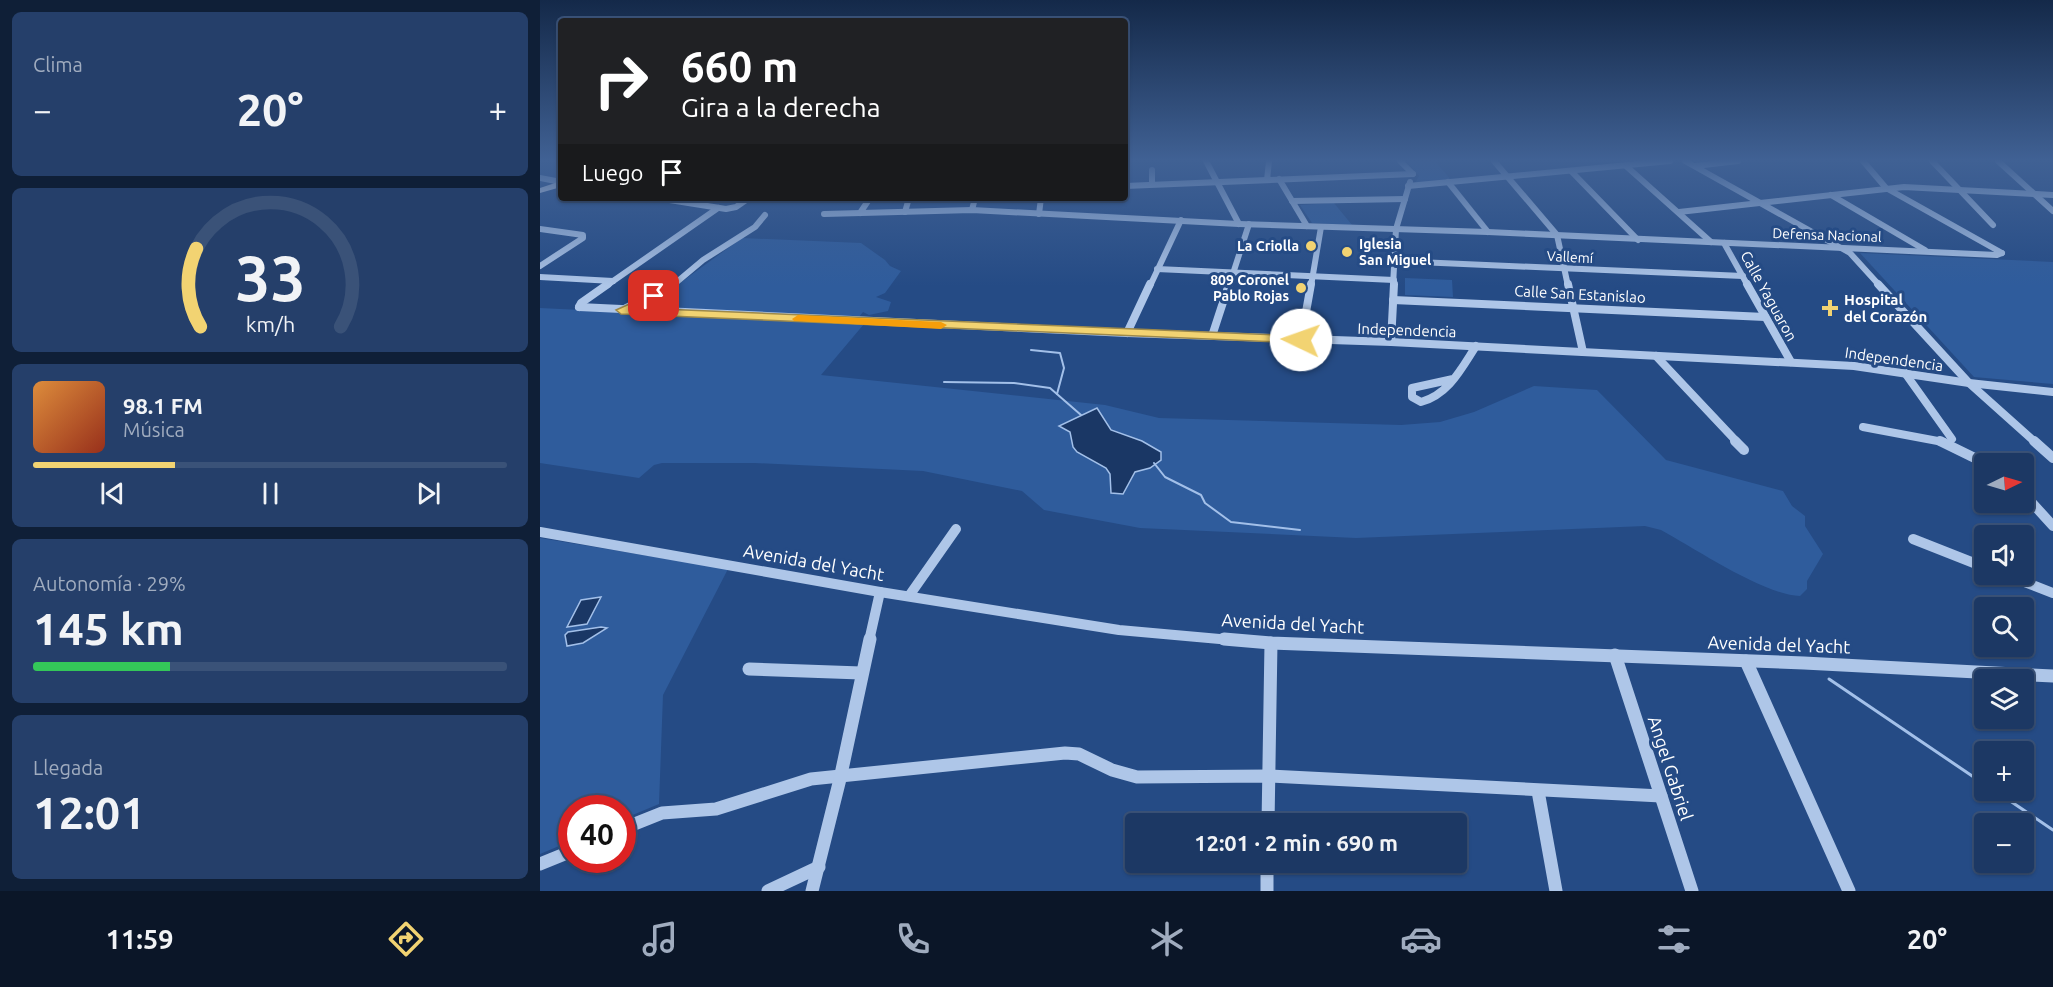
<!DOCTYPE html>
<html lang="es">
<head>
<meta charset="utf-8">
<style>
  body { margin:0; font-family:Ubuntu,sans-serif; background:#253f6a; color:#f1f3f6; height:100vh; display:flex; flex-direction:column; font-size:22px; white-space:nowrap }
  * { box-sizing:border-box; margin:0 }
  p { font-size:20px; color:#a0acbf }
  .icon { flex:none; width:33px; height:33px; fill:none; stroke:currentColor; stroke-width:2; stroke-linecap:round; stroke-linejoin:round }
  .map { position:relative; flex:1; overflow:hidden }
  .details { display:flex; flex-direction:column; gap:12px; padding:12px; background:#0f1f37; width:540px }
  .details>* { flex:none }
  .guide { position:absolute; left:18px; top:18px; width:570px; height:183px; border-radius:6px; box-shadow:0 2px 4px #0004,0 0 0 2px #3a5278; background:#202124; color:#fff; overflow:hidden }
  .needle { width:39px; rotate:85deg }
  .controls { position:absolute; left:1434px; top:453px; display:grid; gap:12px }
  .controls a { display:grid; place-items:center; width:60px; height:60px; border-radius:6px; background:#1c3864; box-shadow:0 2px 4px #0004,0 0 0 2px #3a5278; font-size:30px }
  .speed { position:absolute; left:18px; top:795px; display:flex; gap:12px; font-size:30px; font-weight:700; text-align:center }
  .speed>* { display:grid; place-content:center; width:78px; height:78px; border-radius:50%; background:#1c3864; box-shadow:0 2px 4px #0004,0 0 0 2px #3a5278; line-height:1 }
  .speed .limit { border:9px solid #d22; background:#fff; color:#111 }
  .pin { position:absolute; display:grid; place-items:center; width:51px; height:51px; color:#fff; margin:-26px; border-radius:12px; box-shadow:0 3px 9px #0006 }
  .me { position:absolute; width:66px; margin:-33px; rotate:273deg; stroke-linejoin:round; filter:drop-shadow(0 0 4px #0008) }
  .turn { display:flex; align-items:center; gap:21px; height:126px; padding:0 24px; font-size:27px }
  .turn .icon { width:78px; height:78px; stroke-width:2.5 }
  .turn b { display:block; font-size:42px; line-height:51px }
  .then { display:flex; align-items:center; height:57px; padding:0 24px; background:#0003; gap:12px; font-size:22px }
  .big { font-size:45px; font-weight:700; line-height:1.1 }
  .details .tile { flex:1; display:flex; flex-direction:column; justify-content:center; gap:9px; min-width:0; padding:0 21px; border-radius:9px; background:#253f6a }
  .details .dial { align-items:center; gap:0 }
  .dial svg { height:156px; overflow:visible; fill:none; stroke:#3a5278; stroke-width:7; stroke-linecap:round; text-anchor:middle }
  .dial text { fill:#f1f3f6; stroke:none }
  .song { display:flex; align-items:center; gap:18px }
  .cover { width:72px; height:72px; border-radius:9px; background:linear-gradient(135deg,hsl(30 70% 55%),hsl(10 70% 35%)) }
  .played { height:6px; border-radius:3px; background:linear-gradient(90deg,#f2d372 30%,#3a5278 30%) }
  .keys { display:flex; justify-content:space-around; direction:ltr }
  .heat { display:flex; justify-content:space-between; align-items:center; font-size:33px; direction:ltr }
  .charge { height:9px; border-radius:4px; background:linear-gradient(90deg,#34c759 29%,#3a5278 0) }
  .trip { position:absolute; left:585px; top:813px; width:342px; height:60px; border-radius:6px; background:#1c3864; box-shadow:0 2px 4px #0004,0 0 0 2px #3a5278; font-weight:700; line-height:60px; text-align:center }
  .tabs { display:flex; height:96px; justify-content:space-around; align-items:center; background:#0b1628; color:#a0acbf }
  .tabs .icon { width:42px; height:42px }
  .tabs .current { color:#f2d372 }
  .tabs b { font-size:27px; color:#f1f3f6 }
  main { display:flex; flex:1; min-height:0 }
  .map>svg:first-child { display:block }
</style>
</head>
<body>
<main>
<section class="details">
<div class="tile"><p>Clima</p>
<div class="heat"><a>−</a><b class="big">20°</b><a>+</a></div>
</div>
<div class="tile dial"><svg viewBox="0 0 100 80">
<path d="M14 69A42 42 0 1 1 86 69"/>
<path d="M14 69A42 42 0 0 1 12 29" stroke="#f2d372"/>
<text x="50" y="56" font-size="32" font-weight="700">33</text>
<text x="50" y="72" font-size="11">km/h</text>
</svg></div>
<div class="tile">
<div class="song"><i class="cover"></i><div><b>98.1 FM</b><p>Música</p></div></div>
<div class="played"></div>
<div class="keys"><svg class="icon" aria-label="previous" viewBox="0 0 24 24"><path d="M18 5L8 12l10 7zM5 5v14"/></svg><svg class="icon" aria-label="pause" viewBox="0 0 24 24"><path d="M8 5v14M16 5v14"/></svg><svg class="icon" aria-label="next" viewBox="0 0 24 24"><path d="M6 5l10 7-10 7zM19 5v14"/></svg></div>
</div>
<div class="tile"><p>Autonomía · 29%</p><b class="big">145 km</b><div class="charge"></div></div>
<div class="tile"><p>Llegada</p><b class="big">12:01</b></div>
</section>
<div class="map">
<svg width="1513" height="891" viewBox="0 0 1513 891">
  <rect width="100%" height="100%" fill="#254b85"/>
  <g fill="#2f5c9c">
    <path d="M866,161H895L911,180L875,183L879,176Z"/>
    <path d="M794,203L812,225L772,223L760,205Z"/>
    <path d="M202,238L321,243L345,260L350,266L361,271L345,293L336,297L351,302L348,311L329,315L323,312L319,317L103,306L122,296Z"/>
    <path d="M1320,253L1513,262V384L1434,377Z"/>
    <path d="M865,278L912,280L913,297L865,295Z"/>
    <path d="M0,308L324,324L281,375L565,405L619,418L861,425L900,422L934,412L994,386L1057,390L1126,460L1243,491L1252,506L1265,516V526L1283,554L1267,581V589L1260,596C1224,595 1156,549 1121,530L1105,526L816,538L600,528L504,510L482,491L383,471L215,463H122L114,465L99,478L0,463Z"/>
    <path d="M0,538L188,569L123,695L119,804L83,819L82,808H32L31,841L0,854Z"/>
  </g>
  <g fill="#1a3765" stroke="#a3c0e9" stroke-width="1.5">
    <path d="M557,408L571,430L602,441L621,452V460L610,468L595,472L583,494L571,493L570,474L566,468L537,452L533,447L530,432L519,426Z"/>
    <path d="M61,597L47,624L27,627L41,600Z"/>
    <path d="M61,627L67,628L43,643L27,646L25,635L28,632Z"/>
  </g>
  <g fill="none" stroke-linecap="round" stroke-linejoin="round">
    <g stroke="#a3c0e9" stroke-width="2">
      <path d="M491,350L520,353L524,368L517,394"/>
      <path d="M404,382L474,383L510,388L541,415"/>
      <path d="M614,463L625,477L661,495L665,503L691,522L760,530"/>
    </g>
    <g stroke="#a3c0e9" stroke-width="3">
      <path d="M1289,679L1444,784"/>
      <path d="M1454,790L1513,830"/>
    </g>
    <g stroke="#aec6e8" stroke-width="6">
      <path d="M666,161L699,224"/>
      <path d="M860,161L873,174"/>
      <path d="M954,161L1017,235L1028,286"/>
      <path d="M1145,161L1310,253L1340,286"/>
      <path d="M1323,161L1346,188L1462,253"/>
      <path d="M1392,161L1453,225"/>
      <path d="M1458,161L1513,211"/>
      <path d="M1086,166L1171,242"/>
      <path d="M1155,166L1198,161"/>
      <path d="M612,170V184"/>
      <path d="M1031,171L1098,240"/>
      <path d="M0,178L21,182"/>
      <path d="M739,179L767,226"/>
      <path d="M727,180L729,161"/>
      <path d="M908,182L948,232"/>
      <path d="M585,186L873,174"/>
      <path d="M868,186L1130,161"/>
      <path d="M1291,195L1385,250"/>
      <path d="M117,198L186,209L196,207L209,198"/>
      <path d="M752,201L865,199"/>
      <path d="M432,210L435,198"/>
      <path d="M365,212L369,198"/>
      <path d="M1139,212L1364,187L1513,195"/>
      <path d="M320,213L330,198"/>
      <path d="M284,214L432,210L699,224L948,232L1457,255L1462,253"/>
      <path d="M499,214L501,198"/>
      <path d="M0,229L43,235V238L0,266"/>
      <path d="M1184,243L1208,286"/>
      <path d="M855,261L1203,276"/>
      <path d="M617,269L854,280"/>
      <path d="M0,277L73,281"/>
      <path d="M66,286L178,208"/>
      <path d="M132,286L163,260L215,227L225,215"/>
      <path d="M610,286L641,220"/>
      <path d="M689,286L709,224"/>
      <path d="M771,286L781,227"/>
      <path d="M853,286L856,229L870,182"/>
    </g>
    <g stroke="#aec6e8" stroke-width="8">
      <path d="M1028,284L1043,352"/>
      <path d="M1207,284L1251,362"/>
      <path d="M1338,284L1429,383L1495,442"/>
      <path d="M853,300L1225,317"/>
      <path d="M39,307L587,333L851,342L1314,366L1429,383L1513,392"/>
      <path d="M39,307L41,303L68,284"/>
      <path d="M86,308L134,284"/>
      <path d="M587,333L610,284"/>
      <path d="M672,336L689,284"/>
      <path d="M761,340L771,284"/>
      <path d="M851,342L854,284"/>
      <path d="M1116,356L1197,442"/>
      <path d="M1365,373L1412,439"/>
      <path d="M913,379L872,388V397L881,402C909,394 921,369 936,346"/>
      <path d="M1323,427L1403,442"/>
    </g>
    <g stroke="#aec6e8" stroke-width="10">
      <path d="M1195,441L1204,450"/>
      <path d="M1400,441L1447,464"/>
      <path d="M1494,441L1513,458"/>
      <path d="M1484,494L1513,526"/>
      <path d="M0,532L340,592L579,630L702,641"/>
      <path d="M1373,539L1444,567"/>
      <path d="M1464,574L1513,593"/>
      <path d="M369,596L416,529"/>
      <path d="M329,641L340,592"/>
    </g>
    <g stroke="#aec6e8" stroke-width="13">
      <path d="M684,639L731,643L1264,663L1513,676"/>
      <path d="M1075,655L1152,891"/>
      <path d="M1206,661L1309,891"/>
      <path d="M209,669L321,673"/>
      <path d="M998,791L1016,891"/>
      <path d="M728,824L731,643"/>
      <path d="M82,829L122,813L176,809L271,779L525,753L539,754L572,770L597,777L729,776L1121,796"/>
      <path d="M727,862V891"/>
      <path d="M0,864L32,851"/>
      <path d="M228,891L279,867"/>
      <path d="M272,891L300,779L330,639"/>
    </g>
    <path fill="#f1f5fe" fill-rule="evenodd" d="M18,182H21V187L0,193V188Z"/>
  </g>
  <linearGradient id="sky" x2="0" y2="1"><stop stop-color="#142949"/><stop offset="0.56" stop-color="#406194"/><stop offset="1" stop-color="#406194" stop-opacity="0"/></linearGradient>
  <rect width="1513" height="286" fill="url(#sky)"/>
  <path fill="#f2d372" stroke="#9d894a" stroke-width="1.5" d="M114,293L118,294V299L97,308L761,336L767,340L761,343L81,314L76,310Z"/>
  <path fill="#f59e0b" d="M258,315L401,322L407,325L401,329L254,321L252,319Z"/>
  <g fill="#f2d372" stroke="#254b85" stroke-width="2">
    <circle cx="771" cy="246" r="6"/>
    <circle cx="807" cy="252" r="6"/>
    <circle cx="761" cy="288" r="6"/>
    <path d="M1287 299h6v6h6v6h-6v6h-6v-6h-6v-6h6z"/>
  </g>
  <g text-anchor="middle" dominant-baseline="central" stroke-width="6" stroke-linejoin="round" paint-order="stroke">
    <g font-size="14" fill="#fff" stroke="#254b85">
      <text transform="translate(1287 235) rotate(2)">Defensa Nacional</text>
      <text transform="translate(1030 257) rotate(3)">Vallemí</text>
    </g>
    <g font-size="14" font-weight="bold" fill="#fff" stroke="#254b85" text-anchor="end">
      <text x="819" y="244" text-anchor="start">Iglesia<tspan x="819" dy="16">San Miguel</tspan></text>
      <text x="759" y="246">La Criolla</text>
      <text x="749" y="280">809 Coronel<tspan x="749" dy="16">Pablo Rojas</tspan></text>
    </g>
    <g font-size="15" fill="#fff" stroke="#254b85">
      <text transform="translate(1040 294) rotate(3)">Calle San Estanislao</text>
      <text transform="translate(1229 296) rotate(61)">Calle Yaguaron</text>
      <text transform="translate(867 330) rotate(2)">Independencia</text>
      <text transform="translate(1354 359) rotate(8)">Independencia</text>
    </g>
    <g font-size="15" font-weight="bold" fill="#fff" stroke="#254b85" text-anchor="start">
      <text x="1304" y="299">Hospital<tspan x="1304" dy="17">del Corazón</tspan></text>
    </g>
    <g font-size="18" fill="#fff" stroke="#254b85">
      <text transform="translate(274 562) rotate(10)">Avenida del Yacht</text>
      <text transform="translate(753 623) rotate(3)">Avenida del Yacht</text>
      <text transform="translate(1239 644) rotate(2)">Avenida del Yacht</text>
      <text transform="translate(1131 768) rotate(72)">Angel Gabriel</text>
    </g>
  </g>
</svg>
<div class="controls">
<a><svg class="needle" viewBox="-14 -14 28 28"><path d="M0-13l5 13h-10z" fill="#e53935"/><path d="M0 13l5-13h-10z" fill="#a0acbf"/></svg></a>
<a><svg class="icon" aria-label="sound" viewBox="0 0 24 24"><path d="M4 9h4l5-4v14l-5-4H4zM17 9q2 3 0 6"/></svg></a>
<a><svg class="icon" aria-label="search" viewBox="0 0 24 24"><circle cx="10" cy="10" r="6"/><path d="M15 15l6 6"/></svg></a>
<a><svg class="icon" aria-label="layers" viewBox="0 0 24 24"><path d="M12 4l9 5-9 5-9-5zM3 14l9 5 9-5"/></svg></a>
<a>+</a>
<a>−</a>
</div>
<div class="speed"><div class="limit">40</div></div>
<div class="pin" style="left:114px;top:296px;background:#d93025"><svg class="icon" aria-label="arrive" viewBox="0 0 24 24"><path d="M6 21V4h12l-3 4 3 4H6"/></svg></div>
<svg class="me" style="left:761px;top:340px" viewBox="-20 -20 40 40"><circle r="19" fill="#fff"/><path d="M0-13L10 11 0 6-10 11z" fill="#f2d372"/></svg>
<div class="trip">12:01 · 2 min · 690 m</div>
<div class="guide">
<div class="turn"><svg class="icon" aria-label="right" viewBox="0 0 24 24"><path d="M7 20v-9h11M14 6l5 5-5 5"/></svg><div><b>660 m</b>Gira a la derecha</div></div>
<div class="then">Luego<svg class="icon" aria-label="arrive" viewBox="0 0 24 24"><path d="M6 21V4h12l-3 4 3 4H6"/></svg></div>
</div>
</div>
</main>
<nav class="tabs">
<b>11:59</b>
<svg class="icon current" aria-label="directions" viewBox="0 0 24 24"><path d="M12 3l9 9-9 9-9-9zM9 14v-3h6M13 9l2 2-2 2"/></svg>
<svg class="icon" aria-label="music" viewBox="0 0 24 24"><path d="M9 18V5l10-2v13"/><circle cx="6" cy="18" r="3"/><circle cx="16" cy="16" r="3"/></svg>
<svg class="icon" aria-label="phone" viewBox="0 0 24 24"><path d="M5 4h4l2 5-3 2q2 4 5 5l2-3 5 2v4C11 20 4 13 5 4z"/></svg>
<svg class="icon" aria-label="climate" viewBox="0 0 24 24"><path d="M12 3v18M4 7l16 10M4 17L20 7"/></svg>
<svg class="icon" aria-label="car" viewBox="0 0 24 24"><path d="M5 17H2v-5l4-1 3-4h7l3 4 3 1v5h-3M9 17h6M6 11h13"/><circle cx="7" cy="17" r="2"/><circle cx="17" cy="17" r="2"/></svg>
<svg class="icon" aria-label="filters" viewBox="0 0 24 24"><path d="M4 7h16M4 17h16"/><circle cx="9" cy="7" r="2"/><circle cx="15" cy="17" r="2"/></svg>
<b>20°</b>
</nav>
</body>
</html>
